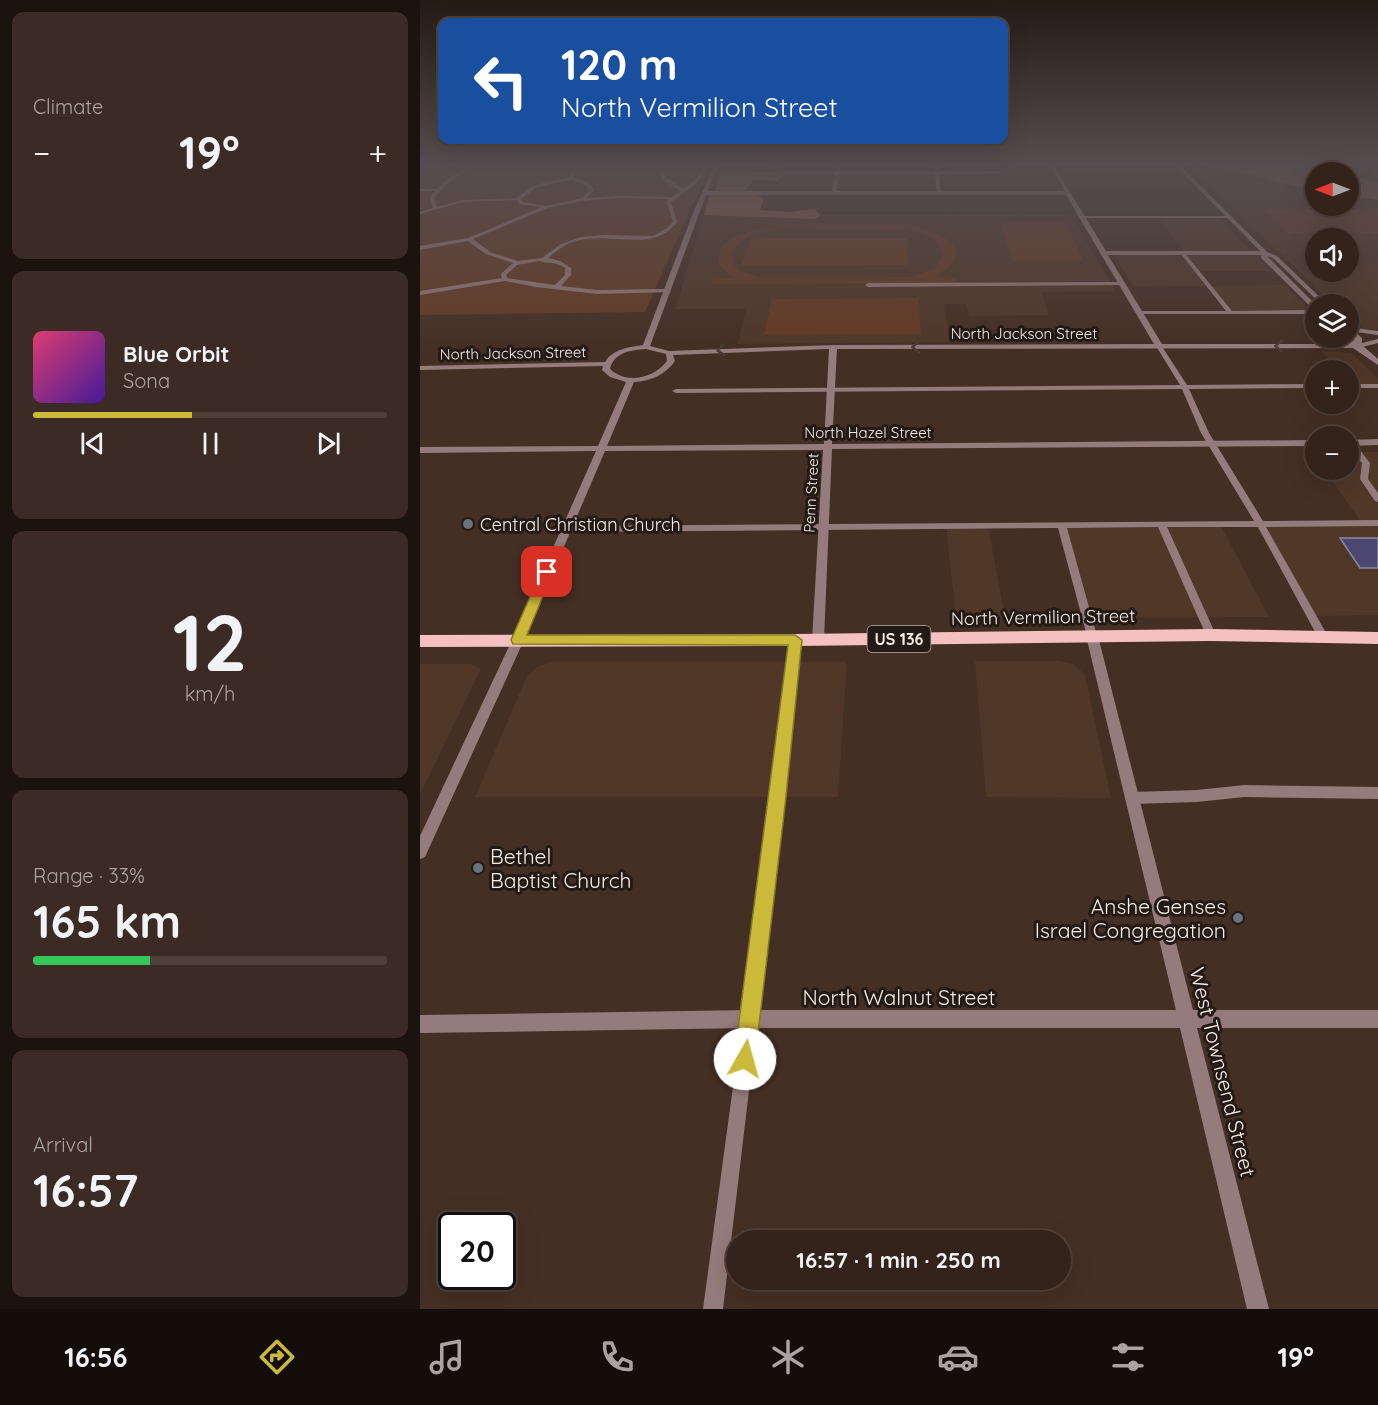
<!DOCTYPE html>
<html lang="en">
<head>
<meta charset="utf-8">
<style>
  body { margin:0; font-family:Quicksand,sans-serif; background:#3b2b24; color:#f1f3f6; height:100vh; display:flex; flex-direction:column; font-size:22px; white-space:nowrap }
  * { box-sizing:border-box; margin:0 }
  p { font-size:20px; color:#a9a4a3 }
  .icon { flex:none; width:33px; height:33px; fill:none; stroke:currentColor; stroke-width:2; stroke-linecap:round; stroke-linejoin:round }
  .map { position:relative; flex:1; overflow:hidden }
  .side { display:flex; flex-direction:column; gap:12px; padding:12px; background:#1c130f; width:420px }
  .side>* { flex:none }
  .hud { position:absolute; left:18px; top:18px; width:570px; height:126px; border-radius:12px; box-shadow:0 6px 24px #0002,0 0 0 2px #4e403a; background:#1a4fa0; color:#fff; overflow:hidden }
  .needle { width:39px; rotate:270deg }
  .buttons { position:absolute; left:885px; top:162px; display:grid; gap:12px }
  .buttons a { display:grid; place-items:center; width:54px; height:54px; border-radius:50%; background:#33231b; box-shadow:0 6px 24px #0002,0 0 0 2px #4e403a; font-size:30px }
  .speed { position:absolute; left:18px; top:1212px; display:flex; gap:12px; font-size:30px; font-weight:700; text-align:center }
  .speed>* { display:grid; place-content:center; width:78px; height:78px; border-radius:50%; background:#33231b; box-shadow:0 6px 24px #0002,0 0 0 2px #4e403a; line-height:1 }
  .speed .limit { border:3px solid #111; border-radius:9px; background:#fff; color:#111 }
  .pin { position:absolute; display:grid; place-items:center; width:51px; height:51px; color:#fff; margin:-26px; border-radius:12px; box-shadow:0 3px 9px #0006 }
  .me { position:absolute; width:66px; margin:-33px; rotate:7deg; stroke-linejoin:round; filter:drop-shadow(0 0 4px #0008) }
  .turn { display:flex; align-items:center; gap:21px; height:126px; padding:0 24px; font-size:27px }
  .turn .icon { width:78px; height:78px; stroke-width:2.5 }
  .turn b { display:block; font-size:42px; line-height:51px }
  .big { font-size:45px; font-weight:700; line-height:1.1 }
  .side .card { flex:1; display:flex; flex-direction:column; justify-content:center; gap:9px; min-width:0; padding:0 21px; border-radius:12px; background:#3b2b24 }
  .side .dial { align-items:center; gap:0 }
  .dial b { font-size:78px; line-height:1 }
  .song { display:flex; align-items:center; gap:18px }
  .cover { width:72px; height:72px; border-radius:9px; background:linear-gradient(135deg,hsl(340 70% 55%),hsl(260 70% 35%)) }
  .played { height:6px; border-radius:3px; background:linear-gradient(90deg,#cbba39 45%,#4e403a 45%) }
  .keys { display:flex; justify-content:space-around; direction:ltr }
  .heat { display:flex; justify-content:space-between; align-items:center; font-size:33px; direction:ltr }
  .charge { height:9px; border-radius:4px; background:linear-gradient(90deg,#34c759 33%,#4e403a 0) }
  .trip { position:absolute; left:306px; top:1230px; width:345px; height:60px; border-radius:30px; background:#33231b; box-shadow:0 6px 24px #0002,0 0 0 2px #4e403a; font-weight:700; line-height:60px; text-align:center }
  .menu { display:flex; height:96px; justify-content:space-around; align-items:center; background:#140e0b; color:#a9a4a3 }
  .menu .icon { width:42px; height:42px }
  .menu .on { color:#cbba39 }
  .menu b { font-size:27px; color:#f1f3f6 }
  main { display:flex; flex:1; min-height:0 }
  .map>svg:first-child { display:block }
</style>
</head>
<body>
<main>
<section class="side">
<div class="card"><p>Climate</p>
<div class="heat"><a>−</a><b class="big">19°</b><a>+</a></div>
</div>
<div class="card">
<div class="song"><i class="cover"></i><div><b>Blue Orbit</b><p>Sona</p></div></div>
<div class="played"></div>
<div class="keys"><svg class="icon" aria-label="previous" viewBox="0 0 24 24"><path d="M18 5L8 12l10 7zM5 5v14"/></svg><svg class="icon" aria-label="pause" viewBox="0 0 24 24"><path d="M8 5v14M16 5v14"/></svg><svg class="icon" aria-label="next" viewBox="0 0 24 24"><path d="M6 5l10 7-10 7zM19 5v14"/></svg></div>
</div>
<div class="card dial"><b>12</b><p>km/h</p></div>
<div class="card"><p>Range · 33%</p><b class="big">165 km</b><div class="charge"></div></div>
<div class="card"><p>Arrival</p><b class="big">16:57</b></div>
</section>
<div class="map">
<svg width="958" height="1309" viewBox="0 0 958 1309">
  <rect width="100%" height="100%" fill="#442f24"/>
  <g fill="#503728" fill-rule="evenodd">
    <path d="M768,166L815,171L895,191L896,206H928L929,196L958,200V329H942L940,323L929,317L928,304H913ZM896,238H928V272H896Z"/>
    <path d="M650,214L696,291L621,292L629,315L549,316L546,304H525L529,342L318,344L326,309H255L284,215Z"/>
    <path d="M737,217H798L830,250L764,251Z"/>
    <path d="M701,255L836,256L851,271H778L789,286L865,285L892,312L811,313L789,286L714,287L694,256Z"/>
    <path d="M901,351L932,353L958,379V386H935L929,379L928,370H920Z"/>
    <path d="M929,452H958V615L889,616L834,523L941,522L904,470H928Z"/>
    <path d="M800,524L849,617L668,618L642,525Z"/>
    <path d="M568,525L585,618L536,619L526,526Z"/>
    <path d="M555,661H639L654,664L665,675L691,798L566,797Z"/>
    <path d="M131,662H427L418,797H55L107,676L117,667Z"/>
    <path d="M0,664H51L61,669L0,794Z"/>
  </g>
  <path fill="#48392c" d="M919,166H958V182L929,176L928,172L907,171Z"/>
  <g fill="#653b24" fill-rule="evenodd">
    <path d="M0,166H290L225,312L0,315Z"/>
    <path d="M843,209H958V233H868Z"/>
    <path d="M581,222H646L663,261H592Z"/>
    <path d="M480,224C511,227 568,248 514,277L535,278L536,283L291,284L293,278H314L300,266C282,211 452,225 480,224ZM364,229L488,230L503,233L517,241L523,255L514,269L490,277L341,278L320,271L313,264L312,252C323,234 345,231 364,229Z"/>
    <path d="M331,238H487L488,265L321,266Z"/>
    <path d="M498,298L501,334L344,335L352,299Z"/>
  </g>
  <g fill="#8b5d43">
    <path d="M784,166H887L914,172H896L895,191L815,171Z"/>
    <path d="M302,168L364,173L358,181L334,179L325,191H295Z"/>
    <path d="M929,176L958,182V200L929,196Z"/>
    <path d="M332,194L344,198L340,210L367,212L395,209L400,215L394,219L284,215L290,195Z"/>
  </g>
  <path fill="#4c4772" stroke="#8b89a1" stroke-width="1.5" d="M920,538H958V568H940Z"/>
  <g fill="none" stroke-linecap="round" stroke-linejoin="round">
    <g fill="#957b7b" fill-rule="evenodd">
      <path d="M50,166H55L27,184L14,198L17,207L43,200L98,198C111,183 130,181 149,178L153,166H157L153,178L168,182L174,190L167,198L198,196L252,197L260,191L243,180L236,166H240L247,178L263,189L276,179L284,166H288L275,185L251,202L257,222C234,254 189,231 156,241C145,244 136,251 128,258L140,261L151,268V275L141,286L177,290L248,289L251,291L250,292L177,294L116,287L85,281L0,295V291L82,278L81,274L93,263L66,254L48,241L0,250V246L48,238L122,207L99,204L97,200L43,202L0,214V212L13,208L10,198L15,191H0V189H18L23,182ZM151,180L164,184L170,190L162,198L126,206L103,202L101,199L117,187ZM198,198L249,199L247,202L253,222L247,228L233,236L183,235L161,237L141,244L122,258L98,261L70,252L53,239L128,208L162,201ZM119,261C128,264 137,261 145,268V275L135,285L87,278L86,275L97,265Z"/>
      <path d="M355,166H359L358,169L366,172L514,171V167L518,166L519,171L637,172L519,174L521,193L519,194L517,193L515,174H366L355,171Z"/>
      <path d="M660,216H809L811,217L809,218H658Z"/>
      <path d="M763,251L812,311L896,310V314H716V312L718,311H806L761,254Z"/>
      <path d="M701,282L704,284L703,285L448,287L445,285L448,283Z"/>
      <path d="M737,345H741L767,385L896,384V388L769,389L789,433L843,521L958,520V526L846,527L909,638L908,641H900L838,527H747L796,635L791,639L786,635L738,527L647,528L677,636L672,640L667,636L638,528L146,532L142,529L146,526L834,521L781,433L762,389L256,393L252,391L256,389L760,385L736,346Z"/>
      <rect x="928" y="384" width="30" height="4"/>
      <path d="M928,441H933L950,463L948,479L958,493V502L955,501L940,479L942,463L928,446Z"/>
      <path d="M375,636L380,640L364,797L303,1309H283L352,797L370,640Z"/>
      <path d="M824,785L958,787V799L824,797L777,802L711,804L707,802L705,798L707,794L711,792L777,790Z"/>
    </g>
    <g fill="#957b7b" fill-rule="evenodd">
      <path d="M294,166H298L288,191H412L416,166H420L417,191H645L630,166H634L686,251H845L848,253L845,255H688L742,344H938L958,339V343L938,348L417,349L412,444L896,440V446L412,449L404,640L398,644L392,640L403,450L185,451L104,640L5,857L0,859V836L92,640L176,451L0,453V447L178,446L206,382L190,377L182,370L183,366L0,370V366L185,362C193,349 209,347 223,345L273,213ZM286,195H646L734,344L413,345L249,351L230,346ZM226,349L246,354L247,361C234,378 207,385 190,369C194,352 211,350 226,349ZM409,349L404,444L187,446L214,382C231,381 245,375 255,361L253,355Z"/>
      <path d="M928,327L958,331V335L928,331Z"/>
      <path d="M958,439V445L928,446V440Z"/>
      <path d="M672,632L678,636L773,1010H958V1028H777L849,1309H827L760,1028H330L0,1033V1015L330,1010H756L666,636Z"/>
    </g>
    <g fill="#957b7b" fill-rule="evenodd">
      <path d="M756,166H761L847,252L857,256L907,304H901L853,258L847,256L896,305V311L894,310L841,258L842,253Z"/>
      <path d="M928,326L942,338V345L958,359V365L921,340V338H928L934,341L928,333Z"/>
    </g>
    <path fill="#f5c0c1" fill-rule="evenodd" d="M791,629L958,632V644L791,641L375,646L0,647V635L375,634Z"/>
  </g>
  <defs><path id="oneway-chevron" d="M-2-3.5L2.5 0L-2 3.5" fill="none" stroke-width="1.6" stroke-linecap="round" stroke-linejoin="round" transform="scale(1.5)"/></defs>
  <g stroke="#4b3c39">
    <use href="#oneway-chevron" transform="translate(859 346) rotate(180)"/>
    <use href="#oneway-chevron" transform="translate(496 347) rotate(180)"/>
    <use href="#oneway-chevron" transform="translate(301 350) rotate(174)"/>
  </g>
  <linearGradient id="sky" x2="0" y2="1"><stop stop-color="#251a14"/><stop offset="0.47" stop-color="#564d50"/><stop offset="1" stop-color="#564d50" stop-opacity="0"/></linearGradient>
  <rect width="958" height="350" fill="url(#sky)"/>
  <path fill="#cbba39" stroke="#847925" stroke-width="1.5" d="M127,568L133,572L107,635H375L382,640L366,797L335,1059L332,1066L325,1069L317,1066L314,1059L368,645L93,644L91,640L121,572Z"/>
  <g fill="#6b7280" stroke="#231a15" stroke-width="2">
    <circle cx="48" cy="524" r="6"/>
    <circle cx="58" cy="868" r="6"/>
    <circle cx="818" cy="918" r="6"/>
  </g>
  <g text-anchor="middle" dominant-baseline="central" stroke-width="6" stroke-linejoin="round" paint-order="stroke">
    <g font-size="15" fill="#f9ebe4" stroke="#231a15">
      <text x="604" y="333">North Jackson Street</text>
      <text transform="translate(93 353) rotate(-1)">North Jackson Street</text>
      <text x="448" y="432">North Hazel Street</text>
      <text transform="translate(391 493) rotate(-87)">Penn Street</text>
    </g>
    <rect fill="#231a15" stroke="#b9aca6" stroke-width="1.5" x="447.5" y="626" width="63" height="26" rx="4.5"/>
    <g font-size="16" font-weight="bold" fill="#f9ebe4">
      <text x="479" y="639">US 136</text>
    </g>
    <g font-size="18" fill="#f9ebe4" stroke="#231a15" text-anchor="start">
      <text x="60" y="524">Central Christian Church</text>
    </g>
    <g font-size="18" fill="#f9ebe4" stroke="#231a15">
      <text transform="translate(623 617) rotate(-1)">North Vermilion Street</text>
    </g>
    <g font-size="21" fill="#f9ebe4" stroke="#231a15" text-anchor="start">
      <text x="70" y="856">Bethel<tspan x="70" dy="24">Baptist Church</tspan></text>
      <text x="806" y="906" text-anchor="end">Anshe Genses<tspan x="806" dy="24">Israel Congregation</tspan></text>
    </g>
    <g font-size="21" fill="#f9ebe4" stroke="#231a15">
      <text x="479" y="997">North Walnut Street</text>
      <text transform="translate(803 1072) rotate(76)">West Townsend Street</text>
    </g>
  </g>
</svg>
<div class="buttons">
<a><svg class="needle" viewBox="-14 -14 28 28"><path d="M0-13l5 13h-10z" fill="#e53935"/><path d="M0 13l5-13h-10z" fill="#a9a4a3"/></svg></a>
<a><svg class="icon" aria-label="sound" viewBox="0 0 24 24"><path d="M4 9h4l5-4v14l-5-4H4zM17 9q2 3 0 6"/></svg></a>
<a><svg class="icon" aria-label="layers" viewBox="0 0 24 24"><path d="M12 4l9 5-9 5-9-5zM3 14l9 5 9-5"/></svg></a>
<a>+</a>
<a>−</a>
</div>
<div class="speed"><div class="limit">20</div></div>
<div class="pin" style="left:127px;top:572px;background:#d93025"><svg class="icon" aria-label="arrive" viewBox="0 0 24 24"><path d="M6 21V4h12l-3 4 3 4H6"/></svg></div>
<svg class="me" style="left:325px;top:1059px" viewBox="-20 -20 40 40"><circle r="19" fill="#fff"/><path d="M0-13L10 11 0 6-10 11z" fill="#cbba39"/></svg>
<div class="trip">16:57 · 1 min · 250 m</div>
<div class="hud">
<div class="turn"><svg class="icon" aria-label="left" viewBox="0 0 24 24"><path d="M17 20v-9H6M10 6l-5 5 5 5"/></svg><div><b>120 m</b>North Vermilion Street</div></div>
</div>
</div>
</main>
<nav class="menu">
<b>16:56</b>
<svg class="icon on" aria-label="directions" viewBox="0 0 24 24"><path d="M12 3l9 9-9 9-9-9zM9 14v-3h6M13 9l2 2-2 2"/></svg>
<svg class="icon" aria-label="music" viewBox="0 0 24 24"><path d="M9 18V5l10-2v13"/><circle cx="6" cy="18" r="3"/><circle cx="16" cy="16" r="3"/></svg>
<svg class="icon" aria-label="phone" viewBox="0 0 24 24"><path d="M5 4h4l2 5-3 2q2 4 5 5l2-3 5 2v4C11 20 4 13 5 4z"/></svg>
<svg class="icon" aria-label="climate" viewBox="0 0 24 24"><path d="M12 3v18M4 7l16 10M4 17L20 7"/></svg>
<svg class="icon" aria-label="car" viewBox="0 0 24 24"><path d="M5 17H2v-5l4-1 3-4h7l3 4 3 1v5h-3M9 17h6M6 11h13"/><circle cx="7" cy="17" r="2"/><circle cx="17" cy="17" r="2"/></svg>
<svg class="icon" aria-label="filters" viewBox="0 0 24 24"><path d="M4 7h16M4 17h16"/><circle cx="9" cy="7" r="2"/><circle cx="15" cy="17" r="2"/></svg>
<b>19°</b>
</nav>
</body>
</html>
